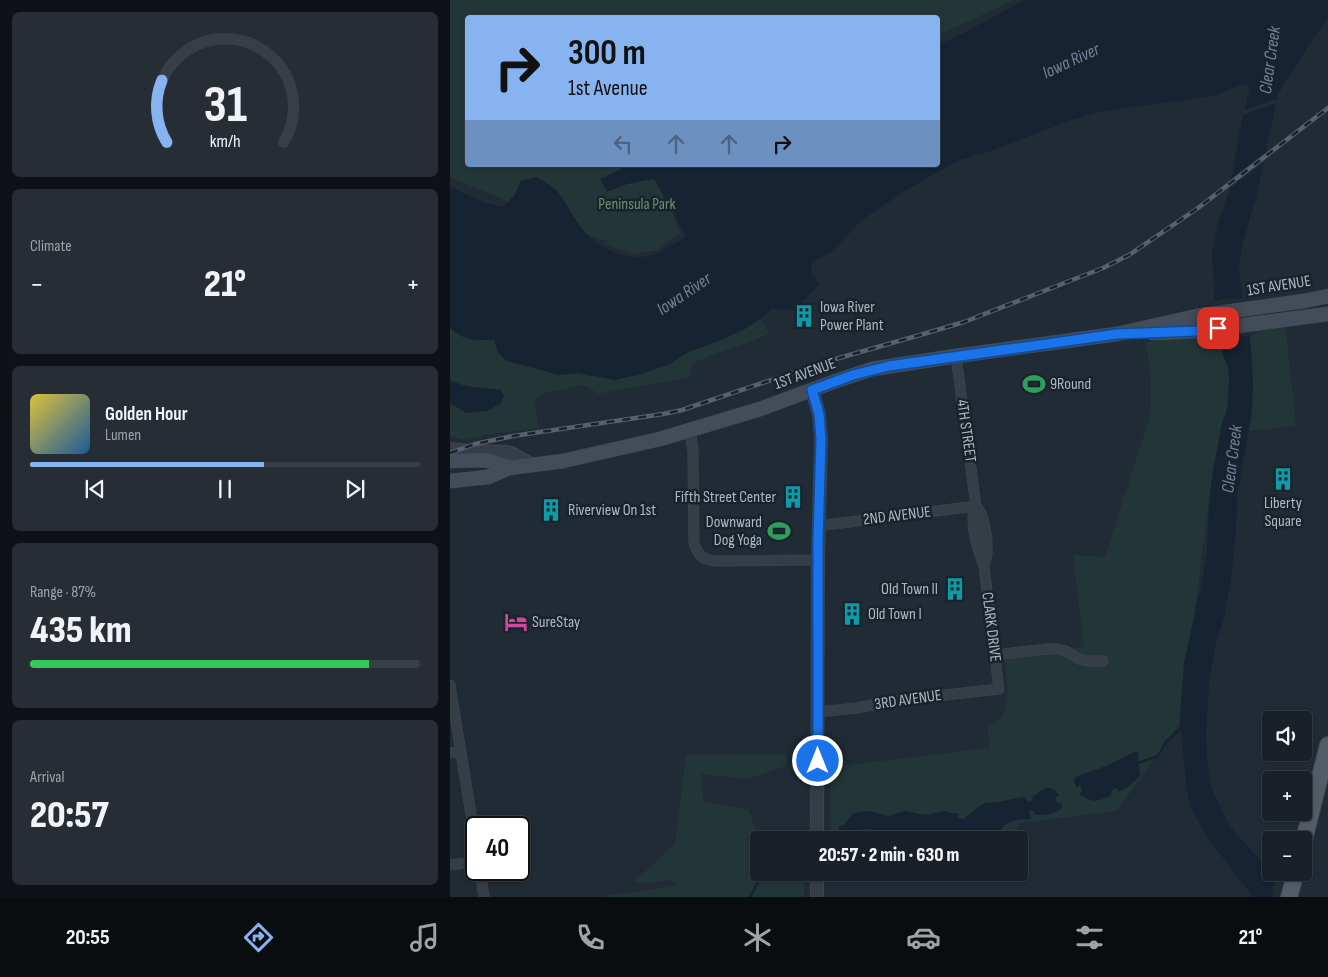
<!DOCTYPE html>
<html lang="en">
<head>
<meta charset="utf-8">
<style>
  body { margin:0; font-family:"Sofia Sans Condensed",sans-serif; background:#262d34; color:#f1f3f6; height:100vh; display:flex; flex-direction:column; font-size:19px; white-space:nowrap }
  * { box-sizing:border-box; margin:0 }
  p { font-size:16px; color:#9fa3a8 }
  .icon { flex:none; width:28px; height:28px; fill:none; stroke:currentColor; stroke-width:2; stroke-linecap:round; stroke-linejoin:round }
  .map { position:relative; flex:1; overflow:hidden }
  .details { display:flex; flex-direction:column; gap:12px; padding:12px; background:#0e1216; width:450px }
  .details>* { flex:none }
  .banner { position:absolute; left:15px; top:15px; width:475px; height:152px; border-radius:5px; box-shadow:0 1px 4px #0004,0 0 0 1px #373e45; background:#87b4f0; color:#111; overflow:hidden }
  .buttons { position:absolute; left:812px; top:711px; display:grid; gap:10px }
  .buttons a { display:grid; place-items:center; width:50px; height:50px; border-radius:5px; background:#192028; box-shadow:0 1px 4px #0004,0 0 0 1px #373e45; font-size:25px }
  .speed { position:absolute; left:15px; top:816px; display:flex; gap:10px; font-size:25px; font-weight:700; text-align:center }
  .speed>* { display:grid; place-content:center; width:65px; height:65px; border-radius:50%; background:#192028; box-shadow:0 1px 4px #0004,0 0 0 1px #373e45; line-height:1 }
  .speed .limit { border:2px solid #111; border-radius:8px; background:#fff; color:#111 }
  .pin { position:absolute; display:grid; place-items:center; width:42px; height:42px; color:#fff; margin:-21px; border-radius:10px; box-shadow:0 2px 8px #0006 }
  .me { position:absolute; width:55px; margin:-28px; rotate:0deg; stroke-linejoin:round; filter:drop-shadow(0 0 4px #0008) }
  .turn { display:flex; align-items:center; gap:18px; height:105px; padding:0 20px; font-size:22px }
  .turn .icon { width:65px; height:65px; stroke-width:2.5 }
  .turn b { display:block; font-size:35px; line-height:42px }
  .lanes { display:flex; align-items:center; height:48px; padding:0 20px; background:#0003; justify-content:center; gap:25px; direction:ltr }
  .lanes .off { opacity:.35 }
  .big { font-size:38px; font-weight:800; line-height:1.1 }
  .details .tile { flex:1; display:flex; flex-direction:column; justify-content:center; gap:8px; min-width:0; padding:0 18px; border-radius:8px; background:#262d34 }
  .details .dial { align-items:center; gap:0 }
  .dial svg { height:130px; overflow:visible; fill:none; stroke:#373e45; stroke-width:7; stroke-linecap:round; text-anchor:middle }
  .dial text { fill:#f1f3f6; stroke:none }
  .song { display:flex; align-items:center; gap:15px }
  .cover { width:60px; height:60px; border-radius:8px; background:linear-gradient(135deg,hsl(50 70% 55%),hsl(210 70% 35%)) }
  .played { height:5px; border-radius:2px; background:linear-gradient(90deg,#87b4f0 60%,#373e45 60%) }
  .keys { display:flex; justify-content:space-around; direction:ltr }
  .heat { display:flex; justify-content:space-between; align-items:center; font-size:28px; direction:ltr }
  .charge { height:8px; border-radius:4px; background:linear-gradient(90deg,#34c759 87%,#373e45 0) }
  .trip { position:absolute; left:300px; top:831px; width:278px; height:50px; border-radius:5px; background:#192028; box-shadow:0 1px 4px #0004,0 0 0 1px #373e45; font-weight:800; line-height:50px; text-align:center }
  .tab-bar { display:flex; height:80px; justify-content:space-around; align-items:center; background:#0a0d10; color:#9fa3a8 }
  .tab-bar .icon { width:35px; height:35px }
  .tab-bar .on { color:#87b4f0 }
  .tab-bar b { font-size:22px; color:#f1f3f6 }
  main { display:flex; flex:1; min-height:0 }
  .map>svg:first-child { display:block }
</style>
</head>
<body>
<main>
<section class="details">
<div class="tile dial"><svg viewBox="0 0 100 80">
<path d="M14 69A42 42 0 1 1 86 69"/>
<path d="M14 69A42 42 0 0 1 11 31" stroke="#87b4f0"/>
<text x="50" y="56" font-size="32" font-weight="700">31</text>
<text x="50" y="72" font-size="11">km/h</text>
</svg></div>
<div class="tile"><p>Climate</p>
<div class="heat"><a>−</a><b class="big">21°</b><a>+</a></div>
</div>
<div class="tile">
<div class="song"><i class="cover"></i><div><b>Golden Hour</b><p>Lumen</p></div></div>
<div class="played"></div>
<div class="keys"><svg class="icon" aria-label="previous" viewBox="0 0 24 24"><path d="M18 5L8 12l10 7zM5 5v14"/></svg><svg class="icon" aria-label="pause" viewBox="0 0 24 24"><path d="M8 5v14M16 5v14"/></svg><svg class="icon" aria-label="next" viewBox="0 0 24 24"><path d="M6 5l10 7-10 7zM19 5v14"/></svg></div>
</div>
<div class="tile"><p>Range · 87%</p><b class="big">435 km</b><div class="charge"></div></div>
<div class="tile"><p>Arrival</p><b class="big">20:57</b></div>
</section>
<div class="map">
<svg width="878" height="897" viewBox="0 0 878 897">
  <rect width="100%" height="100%" fill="#212b36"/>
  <g fill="#233637">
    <path d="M0,0H564L488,35V18H18V165H270L249,184L225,222L230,232L208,250L184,254L155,244L158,240L148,239L0,177Z"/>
    <path d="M310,319L320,334L244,362L242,366L240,377L147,394L141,388L132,385L99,392L91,395L84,402L89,428L35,435L14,440L0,436V328C14,341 26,340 44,340L48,352L75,365L108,375L128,373L140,376L220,364L238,352L266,342L293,330Z"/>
    <path d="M835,324L846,426L799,431C805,400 804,367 799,335L807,334V329Z"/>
    <path d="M738,337H749L750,342L770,340L774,359L778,367L779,379L778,404L776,413L772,423L763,471L730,723L667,811L568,823L569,840H380L381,767L539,748L538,728L553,716L558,697L555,660L634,647L623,555L655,557L700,416L701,382L696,342Z"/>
    <path d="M336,754V766L296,779L251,774L253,801L298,810L307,832L354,831V840H309V872L354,873V897H147L227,886L220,879L199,884L184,882L225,844L236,755Z"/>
    <path d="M440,873V872L523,873L470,879L468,873L440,876Z"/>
  </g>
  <g fill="#162332">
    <path d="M574,0H878V18L857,47L849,62L838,77L828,95L806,197L794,238L791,253L789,268L791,283L801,349L803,386L801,417L787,497L786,531L781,579L775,614L765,646L759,683L756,735L757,756L759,777L763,791L777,821L787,835L821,871V872L823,873L846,897H803L761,842L747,820L740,805L737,790L730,723L731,700L734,663L751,586L757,553L759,505L763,471L772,423L776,413L778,404L779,379L778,367L773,355L765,309L762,254L767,226L780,189L789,135L799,90V85L795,84L787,86L764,96L654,111L624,119L535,153L509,160L458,189L412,220L380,253L362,262L361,273L369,284L346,309L338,310L322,308L310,319L293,330L266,342L238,352L220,364L191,374L165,380L128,373L108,375L92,370L56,361L48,352L44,340C26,340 14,341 0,328V186C18,196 33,203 53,207L64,196L71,181L87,177C94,182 104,187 109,193C118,205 124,220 134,231C151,251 182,263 207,254C210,253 213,250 216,248C224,244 229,242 236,236L204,179L177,184L157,192L150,179L180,165H488V45L510,35Z"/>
    <path d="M0,380C15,388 35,388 51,390L54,397L50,404L37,411L16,413L0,403Z"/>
    <path d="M688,751L690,776L678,787L669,791L666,788L663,789L660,796C647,802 641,803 629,794L633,791L630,785L627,788L624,782L625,777L656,766L682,753Z"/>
    <path d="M596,788L604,789L609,795L605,798L608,804L611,803L612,808C605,814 596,815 586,815L583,811H579L581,819C574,819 565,819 558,823C552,826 549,833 543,836C534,842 522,838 514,833H507L502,840H467L444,830L427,831L419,829L397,832L392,834L388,827L394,825L403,813L419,811L439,816L455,811L475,815L495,811L502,813L509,814L508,818L513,819L534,803L548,802L573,797L579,802L582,800L583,796Z"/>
  </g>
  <g fill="#212b36">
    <path d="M830,98L829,102L790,116L791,111Z"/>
    <path d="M819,150L817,160L777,190L779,180Z"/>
    <path d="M795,298L802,335L776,340L768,339L762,302L771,299Z"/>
    <path d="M827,873L848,895L849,897H821Z"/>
  </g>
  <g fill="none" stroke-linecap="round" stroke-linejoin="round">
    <g stroke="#162332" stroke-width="2.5">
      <path d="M688,763L708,756L715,743L731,728"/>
      <path d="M300,897L310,878L316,872"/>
    </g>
    <defs>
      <g id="minor">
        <path d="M239,431L241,436L243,453L244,543C249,558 255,561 270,561L368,560"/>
        <path d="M526,506C535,515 538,541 537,554C536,558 535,562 534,566"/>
        <path d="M368,526L526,506"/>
        <path d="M545,655L597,649H608L616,651L629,659L636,661H653"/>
        <path d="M0,685L26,845"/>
        <path d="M368,712L406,708L451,700L549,689L534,566C528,551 523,535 523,519C523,512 526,506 525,499L506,356"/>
        <path d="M0,753L11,752"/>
        <path d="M0,865L26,862"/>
        <path d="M30,870L34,897"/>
      </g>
      <g id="tertiary">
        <path d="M362,390L369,414L371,439L368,560L367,840"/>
        <path d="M0,449L20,451L55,452L61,453L83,465"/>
        <path d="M367,897V872"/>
      </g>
      <g id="secondary">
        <path d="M703,333L749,331L878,314"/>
        <path d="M0,461L30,460L41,461L59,468"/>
        <path d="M0,481L38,477L59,468L113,461L210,439L310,409L386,381L422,369L506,356L667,334L747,316L854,301L878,296"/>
      </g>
      <g id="primary">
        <path d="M854,840L878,745"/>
        <path d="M839,897L846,872"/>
      </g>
    </defs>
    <use href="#minor" stroke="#3e4650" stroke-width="11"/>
    <use href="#tertiary" stroke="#3e4650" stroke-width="14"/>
    <use href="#secondary" stroke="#3e4650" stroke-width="15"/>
    <use href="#primary" stroke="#3e4650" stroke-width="18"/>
    <use href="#minor" stroke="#353d47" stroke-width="10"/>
    <use href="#tertiary" stroke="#353d47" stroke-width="12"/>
    <use href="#secondary" stroke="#434c59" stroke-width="14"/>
    <use href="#primary" stroke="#535c67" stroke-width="16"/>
    <defs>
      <path id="rail" d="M0,453L25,444L63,436L213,414L232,410L375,362L470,335L514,322L653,268L679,255L748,208L878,108"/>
    </defs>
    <use href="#rail" stroke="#57616e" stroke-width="4.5"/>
    <use href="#rail" stroke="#1a222b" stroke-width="2.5" stroke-dasharray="8" stroke-linecap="butt"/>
  </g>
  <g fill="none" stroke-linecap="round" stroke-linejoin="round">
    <defs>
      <path id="route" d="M368,761V540L371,439L369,414L362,390L403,375L439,366L667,334L748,331L768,328"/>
    </defs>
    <use href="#route" stroke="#114b97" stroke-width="12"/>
    <use href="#route" stroke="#1a73e8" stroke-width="9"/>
  </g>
  <defs>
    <symbol id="building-bare" viewBox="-9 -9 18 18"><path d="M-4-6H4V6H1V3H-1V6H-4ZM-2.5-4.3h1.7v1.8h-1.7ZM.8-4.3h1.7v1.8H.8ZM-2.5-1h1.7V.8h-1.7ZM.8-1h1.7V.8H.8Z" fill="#0f9aa8" stroke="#1a222b" stroke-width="2.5" paint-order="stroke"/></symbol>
    <symbol id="stadium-bare" viewBox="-9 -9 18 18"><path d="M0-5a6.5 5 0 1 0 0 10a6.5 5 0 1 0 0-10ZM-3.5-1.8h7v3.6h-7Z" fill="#2e9e5b" stroke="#1a222b" stroke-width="2.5" paint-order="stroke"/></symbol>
    <symbol id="hotel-bare" viewBox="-9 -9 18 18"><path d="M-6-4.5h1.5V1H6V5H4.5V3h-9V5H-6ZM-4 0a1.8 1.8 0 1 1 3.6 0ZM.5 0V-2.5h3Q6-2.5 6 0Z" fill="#d1479c" stroke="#1a222b" stroke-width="2.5" paint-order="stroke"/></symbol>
  </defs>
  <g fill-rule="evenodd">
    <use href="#building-bare" x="338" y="300" width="32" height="32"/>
    <use href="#stadium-bare" x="568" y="368" width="32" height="32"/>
    <use href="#building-bare" x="817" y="463" width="32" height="32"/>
    <use href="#building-bare" x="327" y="481" width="32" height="32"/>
    <use href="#building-bare" x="85" y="494" width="32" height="32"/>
    <use href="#stadium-bare" x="313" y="515" width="32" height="32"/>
    <use href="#building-bare" x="489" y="573" width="32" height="32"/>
    <use href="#building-bare" x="386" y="598" width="32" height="32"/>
    <use href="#hotel-bare" x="50" y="606" width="32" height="32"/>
  </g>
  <g text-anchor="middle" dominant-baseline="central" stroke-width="5" stroke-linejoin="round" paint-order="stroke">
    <g font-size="16" fill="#689270" stroke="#1a222b">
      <text x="187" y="204">Peninsula Park</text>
    </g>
    <g font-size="16" fill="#afb8c3" stroke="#1a222b">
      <text transform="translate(829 286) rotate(-9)">1ST AVENUE</text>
      <text transform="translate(355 374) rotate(-20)">1ST AVENUE</text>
      <text transform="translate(516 431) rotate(82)">4TH STREET</text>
      <text transform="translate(447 516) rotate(-7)">2ND AVENUE</text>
      <text transform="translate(541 627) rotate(83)">CLARK DRIVE</text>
      <text transform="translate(458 700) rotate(-8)">3RD AVENUE</text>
    </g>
    <g font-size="16" fill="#afb8c3" stroke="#1a222b" text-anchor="start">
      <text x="370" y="307">Iowa River<tspan x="370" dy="18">Power Plant</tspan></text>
      <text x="600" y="384">9Round</text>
      <text x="326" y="497" text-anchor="end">Fifth Street Center</text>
      <text x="833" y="503" text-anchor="middle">Liberty<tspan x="833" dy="18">Square</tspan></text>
      <text x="118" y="510">Riverview On 1st</text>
      <text x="312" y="522" text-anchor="end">Downward<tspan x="312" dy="18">Dog Yoga</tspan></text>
      <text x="488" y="589" text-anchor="end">Old Town II</text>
      <text x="418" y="614">Old Town I</text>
      <text x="82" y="622">SureStay</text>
    </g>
    <g font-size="18" font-style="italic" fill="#6a84a0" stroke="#1a222b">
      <text transform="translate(820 60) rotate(-82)">Clear Creek</text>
      <text transform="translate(621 61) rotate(-25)">Iowa River</text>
      <text transform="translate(234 294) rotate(-34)">Iowa River</text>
      <text transform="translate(782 459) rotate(-83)">Clear Creek</text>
    </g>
  </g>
</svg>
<div class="buttons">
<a><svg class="icon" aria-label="sound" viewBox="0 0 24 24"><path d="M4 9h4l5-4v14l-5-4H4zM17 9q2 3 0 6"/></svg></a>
<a>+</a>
<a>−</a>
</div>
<div class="speed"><div class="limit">40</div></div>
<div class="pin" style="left:768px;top:328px;background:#d93025"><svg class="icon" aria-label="arrive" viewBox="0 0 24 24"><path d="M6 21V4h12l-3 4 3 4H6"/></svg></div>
<svg class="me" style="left:368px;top:761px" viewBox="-20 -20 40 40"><circle r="17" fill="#1a73e8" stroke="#fff" stroke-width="3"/><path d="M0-11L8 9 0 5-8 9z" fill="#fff"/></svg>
<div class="trip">20:57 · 2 min · 630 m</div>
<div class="banner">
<div class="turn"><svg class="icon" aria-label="right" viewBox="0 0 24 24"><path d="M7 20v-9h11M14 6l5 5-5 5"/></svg><div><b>300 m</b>1st Avenue</div></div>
<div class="lanes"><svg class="icon off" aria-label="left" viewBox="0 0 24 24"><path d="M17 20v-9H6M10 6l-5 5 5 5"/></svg><svg class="icon off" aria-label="ahead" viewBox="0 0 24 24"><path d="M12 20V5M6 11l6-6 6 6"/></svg><svg class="icon off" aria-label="ahead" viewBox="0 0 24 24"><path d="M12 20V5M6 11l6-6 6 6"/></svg><svg class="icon" aria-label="right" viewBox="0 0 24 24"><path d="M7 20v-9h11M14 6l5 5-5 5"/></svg></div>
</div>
</div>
</main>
<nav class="tab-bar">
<b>20:55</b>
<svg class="icon on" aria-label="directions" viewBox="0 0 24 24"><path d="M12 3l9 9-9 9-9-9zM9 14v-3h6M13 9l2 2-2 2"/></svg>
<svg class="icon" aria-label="music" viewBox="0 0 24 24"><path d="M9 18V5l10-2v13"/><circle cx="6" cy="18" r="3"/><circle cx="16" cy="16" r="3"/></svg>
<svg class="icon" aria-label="phone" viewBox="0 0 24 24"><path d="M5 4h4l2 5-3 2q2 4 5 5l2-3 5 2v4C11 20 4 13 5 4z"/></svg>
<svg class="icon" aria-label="climate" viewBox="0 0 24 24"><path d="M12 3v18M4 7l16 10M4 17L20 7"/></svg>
<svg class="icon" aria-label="car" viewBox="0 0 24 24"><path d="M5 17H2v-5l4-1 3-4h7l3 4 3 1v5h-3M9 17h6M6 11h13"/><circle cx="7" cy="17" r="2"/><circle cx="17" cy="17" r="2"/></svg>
<svg class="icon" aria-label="filters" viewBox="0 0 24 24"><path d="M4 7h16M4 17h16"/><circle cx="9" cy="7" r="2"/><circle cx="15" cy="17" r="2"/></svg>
<b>21°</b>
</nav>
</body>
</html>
